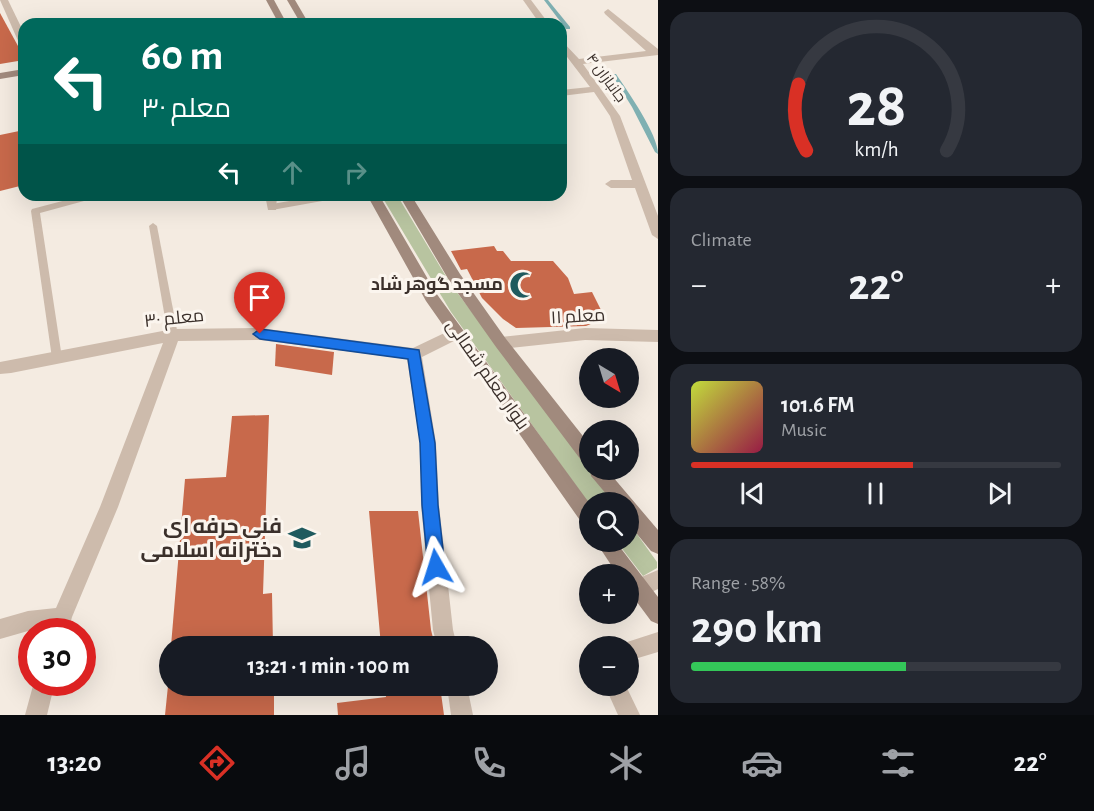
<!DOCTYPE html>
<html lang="en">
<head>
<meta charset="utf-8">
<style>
  body { margin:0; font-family:"Alegreya Sans",Cairo,sans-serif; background:#242831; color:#f1f3f6; height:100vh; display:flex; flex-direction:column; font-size:22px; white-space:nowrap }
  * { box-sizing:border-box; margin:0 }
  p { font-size:20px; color:#9ea1a6 }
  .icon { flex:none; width:33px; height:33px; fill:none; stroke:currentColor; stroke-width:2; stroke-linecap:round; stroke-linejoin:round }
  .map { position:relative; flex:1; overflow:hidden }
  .side { display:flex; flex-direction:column; gap:12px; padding:12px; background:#0d0f14; width:436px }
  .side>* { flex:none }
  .top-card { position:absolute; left:18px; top:18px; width:549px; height:183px; border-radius:18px; box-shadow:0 6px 24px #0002; background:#00695c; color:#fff; overflow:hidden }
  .needle { width:39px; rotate:142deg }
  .buttons { position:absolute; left:579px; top:348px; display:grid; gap:12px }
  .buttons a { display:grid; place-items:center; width:60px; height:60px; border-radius:50%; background:#171b24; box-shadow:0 6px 24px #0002; font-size:30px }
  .speed { position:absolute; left:18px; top:618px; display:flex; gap:12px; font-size:30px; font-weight:700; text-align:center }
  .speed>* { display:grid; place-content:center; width:78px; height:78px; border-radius:50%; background:#171b24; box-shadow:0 6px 24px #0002; line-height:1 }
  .speed .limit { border:9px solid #d22; background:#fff; color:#111 }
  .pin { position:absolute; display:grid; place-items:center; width:51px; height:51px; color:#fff; margin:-62px -26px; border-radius:50% 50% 50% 0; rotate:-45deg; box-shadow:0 0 6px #0007 }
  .pin .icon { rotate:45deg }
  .me { position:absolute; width:66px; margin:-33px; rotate:354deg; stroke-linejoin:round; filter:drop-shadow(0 0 4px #0008) }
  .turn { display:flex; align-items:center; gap:21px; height:126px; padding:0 24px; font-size:27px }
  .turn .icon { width:78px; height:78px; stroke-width:2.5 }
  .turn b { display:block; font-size:42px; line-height:51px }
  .lanes { display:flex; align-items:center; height:57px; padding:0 24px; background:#0003; justify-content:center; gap:30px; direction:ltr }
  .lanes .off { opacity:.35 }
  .big { font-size:45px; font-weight:700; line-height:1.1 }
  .side .tile { flex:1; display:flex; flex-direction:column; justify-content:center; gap:9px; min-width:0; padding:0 21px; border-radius:18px; background:#242831 }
  .side .dial { align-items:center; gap:0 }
  .dial svg { height:156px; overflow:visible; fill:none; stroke:#363941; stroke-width:7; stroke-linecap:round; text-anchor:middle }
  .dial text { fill:#f1f3f6; stroke:none }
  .song { display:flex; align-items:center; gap:18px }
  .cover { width:72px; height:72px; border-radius:9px; background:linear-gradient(135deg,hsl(70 70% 55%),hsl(340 70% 35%)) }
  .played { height:6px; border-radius:3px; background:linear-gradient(90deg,#d93025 60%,#363941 60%) }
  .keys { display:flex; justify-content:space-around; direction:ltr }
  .heat { display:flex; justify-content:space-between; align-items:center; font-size:33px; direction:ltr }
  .charge { height:9px; border-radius:4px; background:linear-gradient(90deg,#34c759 58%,#363941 0) }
  .trip { position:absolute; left:159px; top:636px; width:339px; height:60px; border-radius:30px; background:#171b24; box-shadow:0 6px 24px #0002; font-weight:700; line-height:60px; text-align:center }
  .tabs { display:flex; height:96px; justify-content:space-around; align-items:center; background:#090b0e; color:#9ea1a6 }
  .tabs .icon { width:42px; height:42px }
  .tabs .selected { color:#d93025 }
  .tabs b { font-size:27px; color:#f1f3f6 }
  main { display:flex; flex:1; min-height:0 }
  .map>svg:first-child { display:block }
</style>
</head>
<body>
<main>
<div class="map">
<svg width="658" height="715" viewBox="0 0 658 715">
  <rect width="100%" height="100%" fill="#f4ebe1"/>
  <g fill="#b8c4a0">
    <path d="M381,195H397L450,283L614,502L589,504L451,312Z"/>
    <path d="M629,523L657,562V568L643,576L617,542H628Z"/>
  </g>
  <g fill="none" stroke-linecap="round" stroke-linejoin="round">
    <g fill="#7fb0b2" fill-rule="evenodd">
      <path d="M544,0H548L570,27V29H566Z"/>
      <path d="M612,74H616C628,92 658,134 658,154L655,152L632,107L612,75Z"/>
    </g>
  </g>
  <g fill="#c8694b">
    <path d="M0,13L24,57V60L0,64Z"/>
    <path d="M24,130V185L0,191V135Z"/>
    <path d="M494,246L497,251H503L511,261H553L568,278L574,294L592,292L605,318L586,326L516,328L503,319L482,298L467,269L461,270L451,251Z"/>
    <path d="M276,344L334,352L332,375L275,366Z"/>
    <path d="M269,415L263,594L272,593L273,646H171L185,479L226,477L232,416Z"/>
    <path d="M369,511H418L431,630L435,646H381Z"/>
    <path d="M168,686H274V715H165Z"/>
    <path d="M385,686H440L444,715H338L337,703L386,697Z"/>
  </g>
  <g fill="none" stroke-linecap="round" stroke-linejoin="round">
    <g fill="#cdbbac" fill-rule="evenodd">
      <path d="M85,195L96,196L95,198L40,213L62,358L61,361H53L52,358L31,211L32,209Z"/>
      <path d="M324,195H343L339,198L272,210L268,207L272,204Z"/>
      <path d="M153,223L157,226L178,335L173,339L168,335L149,226Z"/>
    </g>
    <g fill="#cdbbac" fill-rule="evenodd">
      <path d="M0,0H8L24,33V46L19,43Z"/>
      <path d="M523,0H531L549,24H540Z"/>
      <path d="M608,9L658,49V55L583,64L620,116L658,216V239L652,235L635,188H611L605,184L611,180H632L610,116L594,92L561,96V90L590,87L561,49V40L579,59L646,51L605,14L604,12Z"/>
      <path d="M92,19L95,20V24H76Z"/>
      <path d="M265,195H277L276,210H268Z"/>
      <path d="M457,327L462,329L464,333L462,337L422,357L436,443L439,505L453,630L457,646H437L433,630L421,505L420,443L407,359L260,340L178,341L118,507L72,617L68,632H48L49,628L28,631L0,639V619L28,611L56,608L100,507L163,343L11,373L0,374V362L173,329L260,328L413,348Z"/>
      <path d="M585,328L658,330V342L585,340L501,349L496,347L494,343L496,339L501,337Z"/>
      <path d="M658,570V589L639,598L632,595L629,588L632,581Z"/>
      <path d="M658,632V652L628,661V646H620L621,644Z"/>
      <path d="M34,682H55L47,715H25Z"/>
      <path d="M447,686H467L473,715H451Z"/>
      <path d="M605,686H626L640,715H618Z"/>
    </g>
    <g fill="#a18a7d" fill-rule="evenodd">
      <path d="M266,0H274L287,24H279Z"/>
      <path d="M287,0H295L309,24H301Z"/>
      <path d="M24,69V75L0,79V73Z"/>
      <path d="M367,195H379L436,293L590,504V528L584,526L426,301Z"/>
      <path d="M399,195H411L460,274L506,339L590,445V466L584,464L496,347L450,282Z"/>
      <path d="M590,468L607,470L658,530V554L651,551L628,523V502H613L591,476Z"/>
      <path d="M596,542H616L658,597V624L651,621L628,590V574H617Z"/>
    </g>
  </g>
  <path fill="#1a73e8" stroke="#114b97" stroke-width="1.5" d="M260,329L419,350L435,443L438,505L445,567L443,573L436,576L430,573L428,567L422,505L420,443L408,359L260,339L253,334Z"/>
  <defs>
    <symbol id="mosque-bare" viewBox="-9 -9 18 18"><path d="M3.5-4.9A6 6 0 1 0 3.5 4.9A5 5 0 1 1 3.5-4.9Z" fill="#1f5a5e" stroke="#fbf5ee" stroke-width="2.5" paint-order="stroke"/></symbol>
    <symbol id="school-bare" viewBox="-9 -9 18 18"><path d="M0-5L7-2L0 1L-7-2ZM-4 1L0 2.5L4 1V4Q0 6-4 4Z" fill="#1f5a5e" stroke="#fbf5ee" stroke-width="2.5" paint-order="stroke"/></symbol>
  </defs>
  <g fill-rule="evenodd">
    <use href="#mosque-bare" x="504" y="266" width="38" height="38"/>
    <use href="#school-bare" x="283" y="519" width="38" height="38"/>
  </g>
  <g text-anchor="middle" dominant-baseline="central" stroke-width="6" stroke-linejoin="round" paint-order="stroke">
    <g font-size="15" fill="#3b302b" stroke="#fbf5ee">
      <text transform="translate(606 78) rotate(54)">جانبازان ۴</text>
    </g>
    <g font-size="18" font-weight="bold" fill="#3b302b" stroke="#fbf5ee" text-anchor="end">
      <text x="503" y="285">مسجد گوهر شاد</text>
    </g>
    <g font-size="18" fill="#3b302b" stroke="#fbf5ee">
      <text transform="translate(578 317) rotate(-3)">معلم ۱۱</text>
      <text transform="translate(174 319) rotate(-6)">معلم ۳۰</text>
      <text transform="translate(487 375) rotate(55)">بلوار معلم شمالی</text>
    </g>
    <g font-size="21" font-weight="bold" fill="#3b302b" stroke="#fbf5ee" text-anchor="end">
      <text x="282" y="526">فنی حرفه ای<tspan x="282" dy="24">دخترانه اسلامی</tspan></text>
    </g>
  </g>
</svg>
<div class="buttons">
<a><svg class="needle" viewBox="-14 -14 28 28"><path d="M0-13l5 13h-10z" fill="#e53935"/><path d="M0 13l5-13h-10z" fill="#9ea1a6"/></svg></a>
<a><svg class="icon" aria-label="sound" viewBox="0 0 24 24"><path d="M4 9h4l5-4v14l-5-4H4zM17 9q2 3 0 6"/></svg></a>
<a><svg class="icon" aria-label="search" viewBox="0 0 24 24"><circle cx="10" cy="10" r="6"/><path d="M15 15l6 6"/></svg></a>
<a>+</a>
<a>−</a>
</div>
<div class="speed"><div class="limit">30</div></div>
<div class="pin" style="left:260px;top:334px;background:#d93025"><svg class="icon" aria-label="arrive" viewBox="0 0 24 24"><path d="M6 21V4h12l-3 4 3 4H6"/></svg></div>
<svg class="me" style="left:436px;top:567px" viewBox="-20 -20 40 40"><path d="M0-17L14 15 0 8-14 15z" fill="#1a73e8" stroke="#fff" stroke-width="4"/></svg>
<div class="trip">13:21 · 1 min · 100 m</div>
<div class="top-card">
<div class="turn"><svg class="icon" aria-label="left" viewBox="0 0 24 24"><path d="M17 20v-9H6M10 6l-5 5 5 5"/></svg><div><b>60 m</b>معلم ۳۰</div></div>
<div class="lanes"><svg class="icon" aria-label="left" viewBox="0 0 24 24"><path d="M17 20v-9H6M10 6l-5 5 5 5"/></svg><svg class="icon off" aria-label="ahead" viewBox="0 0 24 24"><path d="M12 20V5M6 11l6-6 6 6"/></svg><svg class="icon off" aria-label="right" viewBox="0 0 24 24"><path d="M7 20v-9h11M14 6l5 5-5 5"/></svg></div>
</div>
</div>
<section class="side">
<div class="tile dial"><svg viewBox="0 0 100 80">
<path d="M14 69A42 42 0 1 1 86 69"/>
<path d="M14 69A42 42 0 0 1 10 35" stroke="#d93025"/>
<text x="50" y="56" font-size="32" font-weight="700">28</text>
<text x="50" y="72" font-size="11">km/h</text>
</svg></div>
<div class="tile"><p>Climate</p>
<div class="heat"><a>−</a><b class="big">22°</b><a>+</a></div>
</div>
<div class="tile">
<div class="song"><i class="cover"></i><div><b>101.6 FM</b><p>Music</p></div></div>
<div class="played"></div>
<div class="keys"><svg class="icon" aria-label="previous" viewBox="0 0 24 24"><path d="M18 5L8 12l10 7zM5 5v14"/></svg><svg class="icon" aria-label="pause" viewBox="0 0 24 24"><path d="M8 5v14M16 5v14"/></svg><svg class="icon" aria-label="next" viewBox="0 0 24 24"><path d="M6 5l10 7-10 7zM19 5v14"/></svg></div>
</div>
<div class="tile"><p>Range · 58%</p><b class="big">290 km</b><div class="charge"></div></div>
</section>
</main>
<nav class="tabs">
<b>13:20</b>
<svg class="icon selected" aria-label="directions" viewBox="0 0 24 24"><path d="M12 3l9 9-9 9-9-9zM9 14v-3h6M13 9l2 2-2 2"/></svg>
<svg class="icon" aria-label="music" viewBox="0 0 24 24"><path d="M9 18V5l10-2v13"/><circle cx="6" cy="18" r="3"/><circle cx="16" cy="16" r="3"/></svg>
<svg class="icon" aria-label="phone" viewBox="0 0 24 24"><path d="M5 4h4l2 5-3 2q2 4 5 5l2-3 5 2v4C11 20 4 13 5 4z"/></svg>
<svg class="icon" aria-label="climate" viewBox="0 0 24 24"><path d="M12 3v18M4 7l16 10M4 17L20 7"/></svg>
<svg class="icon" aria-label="car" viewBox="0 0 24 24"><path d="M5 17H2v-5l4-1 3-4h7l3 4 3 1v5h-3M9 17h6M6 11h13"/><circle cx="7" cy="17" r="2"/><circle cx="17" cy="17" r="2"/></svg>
<svg class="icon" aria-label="filters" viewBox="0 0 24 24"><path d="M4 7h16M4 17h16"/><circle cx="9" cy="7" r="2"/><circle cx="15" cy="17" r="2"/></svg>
<b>22°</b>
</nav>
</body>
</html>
